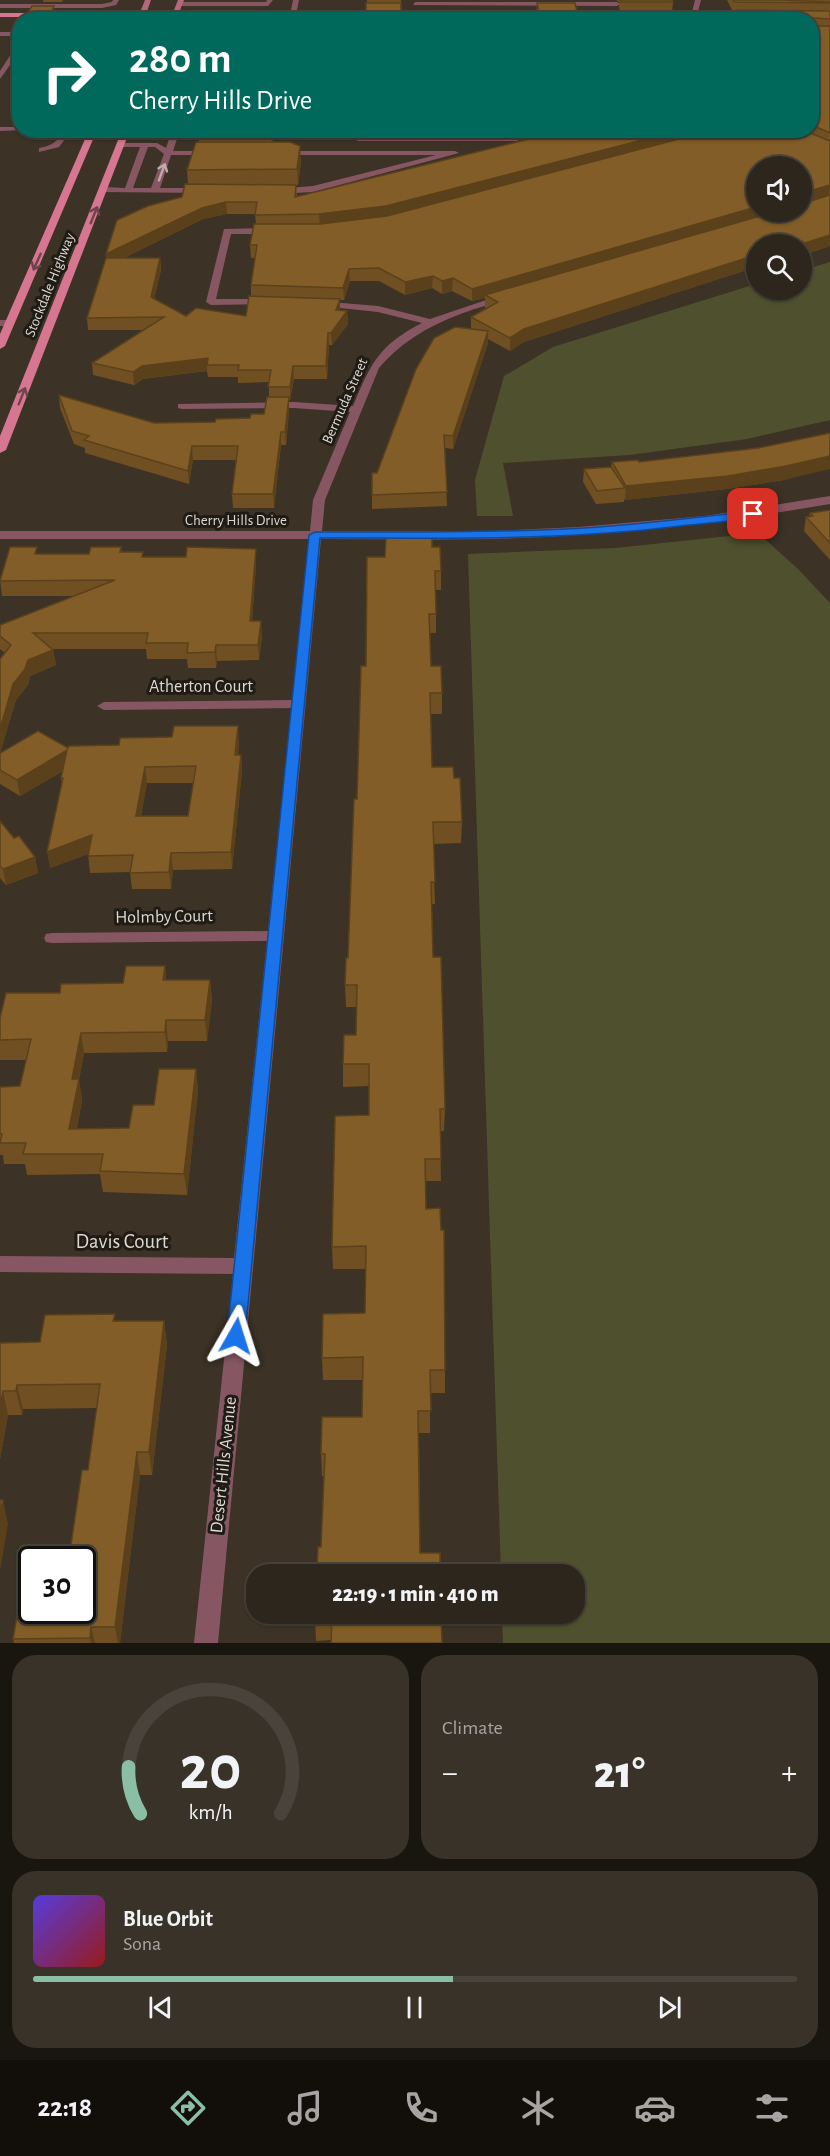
<!DOCTYPE html>
<html lang="en">
<head>
<meta charset="utf-8">
<style>
  body { margin:0; font-family:"Alegreya Sans",sans-serif; background:#393229; color:#f1f3f6; height:100vh; display:flex; flex-direction:column; font-size:22px; white-space:nowrap }
  * { box-sizing:border-box; margin:0 }
  p { font-size:20px; color:#a7a5a3 }
  .icon { flex:none; width:33px; height:33px; fill:none; stroke:currentColor; stroke-width:2; stroke-linecap:round; stroke-linejoin:round }
  .map { position:relative; height:1643px; overflow:hidden }
  .side { display:flex; flex-direction:column; gap:12px; padding:12px; background:#19150f; flex:1 }
  .side>* { flex:none }
  .banner { position:absolute; left:12px; top:12px; width:807px; height:126px; border-radius:24px; box-shadow:0 2px 4px #0004,0 0 0 2px #48433b; background:#00695c; color:#fff; overflow:hidden }
  .fabs { position:absolute; left:746px; top:156px; display:grid; gap:12px }
  .fabs a { display:grid; place-items:center; width:66px; height:66px; border-radius:50%; background:#2d261c; box-shadow:0 2px 4px #0004,0 0 0 2px #48433b; font-size:30px }
  .speed { position:absolute; left:18px; top:1546px; display:flex; gap:12px; font-size:30px; font-weight:700; text-align:center }
  .speed>* { display:grid; place-content:center; width:78px; height:78px; border-radius:50%; background:#2d261c; box-shadow:0 2px 4px #0004,0 0 0 2px #48433b; line-height:1 }
  .speed .limit { border:3px solid #111; border-radius:9px; background:#fff; color:#111 }
  .pin { position:absolute; display:grid; place-items:center; width:51px; height:51px; color:#fff; margin:-26px; border-radius:12px; box-shadow:0 3px 9px #0006 }
  .me { position:absolute; width:66px; margin:-33px; rotate:6deg; stroke-linejoin:round; filter:drop-shadow(0 0 4px #0008) }
  .turn { display:flex; align-items:center; gap:21px; height:126px; padding:0 18px; font-size:27px }
  .turn .icon { width:78px; height:78px; stroke-width:2.5 }
  .turn b { display:block; font-size:42px; line-height:51px }
  .big { font-size:45px; font-weight:800; line-height:1.1 }
  .side .widget { flex:1; display:flex; flex-direction:column; justify-content:center; gap:9px; min-width:0; padding:0 21px; border-radius:24px; background:#393229 }
  .side .dial { align-items:center; gap:0 }
  .dial svg { height:156px; overflow:visible; fill:none; stroke:#48433b; stroke-width:7; stroke-linecap:round; text-anchor:middle }
  .dial text { fill:#f1f3f6; stroke:none }
  .song { display:flex; align-items:center; gap:18px }
  .cover { width:72px; height:72px; border-radius:9px; background:linear-gradient(135deg,hsl(250 70% 55%),hsl(0 70% 35%)) }
  .played { height:6px; border-radius:3px; background:linear-gradient(90deg,#8abfa5 55%,#48433b 55%) }
  .keys { display:flex; justify-content:space-around; direction:ltr }
  .heat { display:flex; justify-content:space-between; align-items:center; font-size:33px; direction:ltr }
  .side .tiles { flex:1; display:grid; gap:12px; grid-template-columns:1fr 1fr }
  .widget:last-child { grid-column:span 2 }
  .trip { position:absolute; left:246px; top:1564px; width:339px; height:60px; border-radius:24px; background:#2d261c; box-shadow:0 2px 4px #0004,0 0 0 2px #48433b; font-weight:800; line-height:60px; text-align:center }
  .menu { display:flex; height:96px; justify-content:space-around; align-items:center; background:#120f0b; color:#a7a5a3 }
  .menu .icon { width:42px; height:42px }
  .menu .active { color:#8abfa5 }
  .menu b { font-size:27px; color:#f1f3f6 }
  .map>svg:first-child { display:block }
</style>
</head>
<body>
<div class="map">
<svg width="830" height="1643" viewBox="0 0 830 1643">
  <rect width="100%" height="100%" fill="#3c3226"/>
  <g fill="#4f512e">
    <path d="M830,262V420L747,439L630,455L503,463L513,516H477L475,480L504,376L553,347L756,284V290H801V271Z"/>
    <path d="M758,533L798,569L830,603V1643H503L502,1614H574V1575H501L468,554L615,548Z"/>
  </g>
  <g fill="none" stroke-linecap="round" stroke-linejoin="round">
    <g fill="#865763" fill-rule="evenodd">
      <path d="M113,0H119L116,5L102,8H0V4H102L112,2Z"/>
      <path d="M267,0H273L268,6H180L177,4L180,2H266Z"/>
      <path d="M293,0H299L296,15L293,17L290,15Z"/>
      <path d="M415,2H617L620,4L617,6L413,5Z"/>
      <rect x="0" y="32" width="20" height="4"/>
      <path d="M15,48H19L20,51L0,79V71Z"/>
      <path d="M0,127H20V130H23L0,131Z"/>
      <path d="M53,130H64L69,134L59,147L39,152V148C49,146 55,144 61,135Z"/>
      <path d="M172,130H180L173,151H211L215,153L211,155H171L160,188H203L206,189V193L101,192L100,190L104,187L125,188L140,147H118V143H157L166,148ZM148,147H155L164,154L151,188H133Z"/>
      <path d="M544,130H561L516,141H358L354,139L358,137H516Z"/>
      <path d="M277,151H455L459,153L313,192L278,194L275,193V189L313,186L436,155H280L276,153Z"/>
      <path d="M0,320H10L15,323L10,326H0Z"/>
    </g>
    <g fill="#865763" fill-rule="evenodd">
      <path d="M695,0H701L697,15L702,20H694L691,16Z"/>
      <path d="M732,130H747L711,141L707,139Z"/>
      <path d="M224,229L272,228L276,231L272,234H231L216,299H267L270,300V304L211,305L206,302Z"/>
      <path d="M501,295L509,297C499,304 481,306 469,311C434,323 404,339 379,368L325,500L322,531H494L579,527L705,516L830,496V504C719,523 607,536 495,539C437,540 379,539 321,539L218,1643H194L233,1274L0,1272V1256L234,1258L267,941L52,943L46,942L44,938L46,934L52,933L268,931L292,708L104,710L97,706L104,702L292,700L309,539H0V531H310L313,500L350,412L294,408L182,409L178,408V404L294,402L353,406C371,363 379,345 422,323L378,312L321,306L318,305V301L378,306L430,319Z"/>
    </g>
    <g fill="#b3687d" fill-rule="evenodd">
      <path d="M145,0H151L144,20H137Z"/>
      <path d="M178,0H184L179,13L758,14L761,16L758,18L175,17L172,15Z"/>
    </g>
    <g fill="#d67691" fill-rule="evenodd">
      <path d="M0,13H175L178,15L177,20H170L171,17H0Z"/>
      <path d="M89,130H97L5,346L0,349V334Z"/>
      <path d="M122,130H130L6,450L0,453V436Z"/>
    </g>
  </g>
  <g fill="#705022" fill-rule="evenodd">
    <path d="M43,0H63L62,2H43Z"/>
    <path d="M367,0H401V20L367,3Z"/>
    <path d="M616,0H672L673,2L672,12H670L674,20H623L624,11H620L619,7V2Z"/>
    <path d="M727,0H830V246L803,255L801,254V244H756V267L524,342L510,351L488,339V343L453,449L445,448L447,506L372,509V495L377,473L471,329V317L486,309L485,308V298L472,301L452,291L442,294L432,288L405,295L379,281H350L344,300H340V311H347L348,324L332,345H329L327,379H294L290,400H289V410L286,445H281L274,508H233L232,494L236,460H193L189,484L85,453V448L74,444L60,408L59,395L154,423L215,422L250,418L264,414L269,397V382L238,383V377H208L207,371L143,379L134,385L93,375L92,363L144,330H88L87,318L106,258V254L182,197L188,184L187,170L199,142V135L200,130H275L273,142L301,162L298,185H296L297,197L730,136L751,130H812V20H737L738,12H733ZM801,166V212H756ZM227,214H255L256,224L250,245L251,258H255L251,285V296L246,316H186L154,299L161,270L160,258H124L203,219Z"/>
    <path d="M537,3L579,20H536Z"/>
    <path d="M612,462H639L784,480L727,489L625,500L624,499V502L596,504L583,482L584,469L611,467Z"/>
    <path d="M830,510V560L804,531L806,517L809,516L810,513Z"/>
    <path d="M121,547L122,552H143V557H186L256,549V564L252,621L262,636L259,660L217,661L216,668H188L187,659H147L146,649H53L56,665L30,676L28,685L16,700L0,753L119,745L239,742L238,755H241L242,771L232,869L173,870L171,889H132L130,872L90,873L88,854L50,868L62,785L61,778L63,771L20,796L0,784V659L5,653L0,649V625L75,596H2L0,579L38,554H89ZM147,783H193L188,816H141Z"/>
    <path d="M432,547L441,571V590H436V633H430L431,666L442,693V714H431L432,767L454,778L462,822L461,843L433,844L435,904H432L433,957L445,1109L444,1131H440L441,1181H426V1209L445,1370V1393H430V1433H419L420,1553L440,1575L321,1547L324,1476H322L321,1454L362,1417V1380H323L322,1358L365,1313V1269H333L332,1247L369,1115V1086L343,1087V1064L356,1035L357,1007H346L345,985L348,958L366,666L385,557Z"/>
    <path d="M0,821L14,838L35,857L38,873L6,885L0,878Z"/>
    <path d="M165,966L166,980H210L212,1000L207,1041H168L167,1052L84,1053L79,1080L82,1100L77,1129L129,1128L154,1105L196,1069L198,1090L187,1195L103,1192L100,1174L27,1175L25,1164H4L3,1155H0V1087L20,1086L26,1060H0V1018L60,993L123,983Z"/>
    <path d="M116,1321H164L167,1345L152,1475H140L120,1643H14L13,1639L70,1552L88,1470L97,1408L23,1409L22,1415H8L0,1459V1343L40,1342Z"/>
    <path d="M441,1614L331,1640L316,1641L315,1619Z"/>
  </g>
  <g fill="#5b411b">
    <path d="M54,6L55,20H48Z"/>
    <path d="M272,130H275L272,149L271,135Z"/>
    <path d="M681,130H721L387,218L320,226L319,214Z"/>
    <path d="M300,146L301,162L298,185L297,169Z"/>
    <path d="M830,185L829,196L801,205L802,193Z"/>
    <path d="M226,202L227,214L203,219L107,266L106,254L202,208Z"/>
    <path d="M756,207V212H781L485,295V298L472,301V289Z"/>
    <path d="M830,235V246L803,255L805,243Z"/>
    <path d="M802,241L801,246V244H791Z"/>
    <path d="M756,255V267L524,342L510,351V338L524,329Z"/>
    <path d="M160,258L161,270L152,309L151,297Z"/>
    <path d="M349,269L350,281L344,300L343,288Z"/>
    <path d="M433,276L432,288L405,295V282Z"/>
    <path d="M453,278L452,291L442,294V281Z"/>
    <path d="M340,299V311L336,310Z"/>
    <path d="M347,311L348,324L332,345L331,333Z"/>
    <path d="M488,331V343L453,449V436Z"/>
    <path d="M328,333L329,345L327,379L326,366Z"/>
    <path d="M208,358L207,365V371L143,379L134,385L133,372L142,366Z"/>
    <path d="M293,366L294,379L290,400V387Z"/>
    <path d="M289,397V410L286,445L285,432Z"/>
    <path d="M281,432V445L274,508L273,494Z"/>
    <path d="M192,446L193,460L189,484L188,471Z"/>
    <path d="M830,456V469L784,480L727,489L625,500L626,486Z"/>
    <path d="M256,549V564L251,636L250,621Z"/>
    <path d="M261,621L262,636L259,660L258,645Z"/>
    <path d="M216,645L217,661L216,668L215,652Z"/>
    <path d="M53,650L56,665L30,676L28,685L16,700L0,754V729L13,684L28,660Z"/>
    <path d="M238,726L239,742L236,771L235,755Z"/>
    <path d="M67,750L70,767L20,796L17,780Z"/>
    <path d="M241,755L242,771L232,869L231,852Z"/>
    <path d="M145,767L147,783L138,833L136,816Z"/>
    <path d="M92,835L94,852L50,868L47,852Z"/>
    <path d="M171,853L173,870L171,889L169,872Z"/>
    <path d="M35,857L38,873L6,885L3,869Z"/>
    <path d="M165,966L167,987L163,980Z"/>
    <path d="M210,980L212,1000L207,1041L205,1020Z"/>
    <path d="M166,1020L168,1041L167,1052L165,1032Z"/>
    <path d="M81,1033L84,1053L79,1080L82,1100L73,1150L69,1129L72,1079Z"/>
    <path d="M196,1069L198,1090L187,1195L184,1174Z"/>
    <path d="M164,1321L167,1345L152,1475L149,1452Z"/>
    <path d="M17,1385L23,1409L22,1415L16,1391Z"/>
    <path d="M3,1391L8,1415L0,1459V1405Z"/>
    <path d="M137,1452L140,1475L120,1643H118L115,1627Z"/>
    <path d="M3,1500L8,1524L0,1571V1515Z"/>
    <path d="M91,1627L95,1643H91L90,1638Z"/>
  </g>
  <g fill="#825d27" stroke="#5b411b" stroke-width="1.5" fill-rule="evenodd">
    <path d="M620,0H672L673,2H621Z"/>
    <path d="M733,0H779L830,2V3L734,2Z"/>
    <rect x="366" y="3" width="35" height="17"/>
    <path d="M537,3H575L579,20H541Z"/>
    <path d="M32,6H54L48,20H24Z"/>
    <path d="M738,10L830,11V19L813,18L812,23V20H743Z"/>
    <path d="M624,11H670L674,20H627Z"/>
    <path d="M210,16H248L247,20H209Z"/>
    <path d="M812,25L813,26H830V133L812,125Z"/>
    <path d="M200,130H272L271,135H199Z"/>
    <path d="M565,130H681L386,206L319,214L255,215L257,202H226L202,208L106,254L117,220L148,206L182,197L185,184L296,185L295,197Z"/>
    <path d="M713,130H728L730,136L751,130H803L830,141V185L802,193L801,196V166H756V207L472,289L453,278L442,281L433,276L405,282L379,268L349,269L343,288L251,285L257,245H250L254,224H320L387,216Z"/>
    <path d="M196,142H290L300,146L297,169L187,170Z"/>
    <path d="M830,195V235L805,243L802,241L791,244H756V255L524,329L510,338L471,317L498,302L485,295L774,212H801V204Z"/>
    <path d="M106,258H160L151,297L186,316L196,308L246,316L249,296L340,299L336,310L347,311L331,333H328L326,366H293L290,387H268L271,370H238L239,365H207L208,358L142,366L133,372L92,363L164,317L87,318Z"/>
    <path d="M455,327L488,331L453,436L444,435L447,492L372,495V473H377L416,369L434,338Z"/>
    <path d="M59,395L154,423L215,422L216,419L250,418L251,414H264L267,397H289L285,432H281L273,494H232L238,446H192L188,471L84,440L89,436L72,431Z"/>
    <path d="M830,433V456L786,466L728,476L626,486L612,462L638,460L639,462L758,448Z"/>
    <path d="M611,467L625,488L597,491L584,469Z"/>
    <path d="M830,510V543L806,517L813,516L810,513Z"/>
    <path d="M432,536V547H440L441,571H435L436,614H429L431,666H441L442,693H430L432,767H453L454,778H460L462,822H433L435,882H431L433,957H441L445,1109H440L441,1159H425L426,1209L440,1208L441,1230H444L445,1370H430L431,1411H418L420,1553H440V1575H317L318,1547H321L325,1454H321L322,1417H362L363,1357L322,1358L323,1314L365,1313L366,1246L332,1247L335,1116L369,1115V1064H343L344,1035H356L357,985H345L346,958H348L354,799H357L361,666H366L367,557H385L386,537Z"/>
    <path d="M10,547H37L35,554H89L91,547H121L120,552H143L142,557H186L187,547L256,549L250,621H261L258,645H216L215,652L187,653L188,643H146L148,633H33L53,650L28,660L25,669L13,684L0,729V659L11,645L0,636V625L115,580L0,581Z"/>
    <path d="M174,726H238L235,755H241L231,852L171,853L169,872L130,873L133,855L88,856L92,835L47,852L63,778H61L67,750L17,780L0,770V753L38,731L68,748L69,746L119,745L120,738L172,737ZM196,766L188,816H136L145,767Z"/>
    <path d="M0,821L14,838L19,836L35,857L3,869L0,866Z"/>
    <path d="M126,966H165L163,980H210L205,1020H166L165,1032L81,1033L72,1079H79L69,1129L129,1128L133,1105H154L159,1069H196L184,1174L100,1171L103,1154H23L26,1143H0L2,1134H0V1087L20,1086L31,1039L0,1040V1018L6,993H60L61,984L123,983Z"/>
    <path d="M115,1314L113,1321H164L149,1452H137L115,1627H91L90,1638L13,1639L28,1552H70L82,1470H88L100,1384L17,1385L16,1391H3L0,1405V1343L40,1342L45,1315ZM32,1560H82V1611H32Z"/>
    <path d="M0,1500H3L0,1515Z"/>
    <path d="M315,1614H441L442,1643H331L332,1618L315,1619Z"/>
  </g>
  <defs><path id="oneway-shaft" d="M-6 0H5M1.5-3L5.5 0L1.5 3" fill="none" stroke-width="1.6" stroke-linecap="round" stroke-linejoin="round" transform="scale(1.5)"/></defs>
  <use stroke="#bfabaa" href="#oneway-shaft" transform="translate(162 172) rotate(-70)"/>
  <g stroke="#71444d">
    <use href="#oneway-shaft" transform="translate(94 215) rotate(-68)"/>
    <use href="#oneway-shaft" transform="translate(37 262) rotate(114)"/>
    <use href="#oneway-shaft" transform="translate(22 396) rotate(-68)"/>
  </g>
  <path fill="#1a73e8" stroke="#114b97" stroke-width="1.5" d="M753,511H757V516C732,522 705,523 680,526C560,541 440,538 320,538L245,1336L243,1342L236,1344L230,1342L227,1336L309,535L315,532C399,532 482,533 566,529C629,526 691,518 753,511Z"/>
  <g text-anchor="middle" dominant-baseline="central" stroke-width="6" stroke-linejoin="round" paint-order="stroke">
    <g font-size="15" fill="#ded8d1" stroke="#1f1b15">
      <text transform="translate(50 285) rotate(-68)">Stockdale Highway</text>
      <text transform="translate(345 401) rotate(-66)">Bermuda Street</text>
      <text x="236" y="520">Cherry Hills Drive</text>
    </g>
    <g font-size="18" fill="#ded8d1" stroke="#1f1b15">
      <text x="201" y="687">Atherton Court</text>
      <text transform="translate(164 917) rotate(-1)">Holmby Court</text>
      <text transform="translate(224 1465) rotate(-84)">Desert Hills Avenue</text>
    </g>
    <g font-size="21" fill="#ded8d1" stroke="#1f1b15">
      <text x="122" y="1241">Davis Court</text>
    </g>
  </g>
</svg>
<div class="fabs">
<a><svg class="icon" aria-label="sound" viewBox="0 0 24 24"><path d="M4 9h4l5-4v14l-5-4H4zM17 9q2 3 0 6"/></svg></a>
<a><svg class="icon" aria-label="search" viewBox="0 0 24 24"><circle cx="10" cy="10" r="6"/><path d="M15 15l6 6"/></svg></a>
</div>
<div class="speed"><div class="limit">30</div></div>
<div class="pin" style="left:753px;top:514px;background:#d93025"><svg class="icon" aria-label="arrive" viewBox="0 0 24 24"><path d="M6 21V4h12l-3 4 3 4H6"/></svg></div>
<svg class="me" style="left:236px;top:1336px" viewBox="-20 -20 40 40"><path d="M0-17L14 15 0 8-14 15z" fill="#1a73e8" stroke="#fff" stroke-width="4"/></svg>
<div class="trip">22:19 · 1 min · 410 m</div>
<div class="banner">
<div class="turn"><svg class="icon" aria-label="right" viewBox="0 0 24 24"><path d="M7 20v-9h11M14 6l5 5-5 5"/></svg><div><b>280 m</b>Cherry Hills Drive</div></div>
</div>
</div>
<section class="side">
<div class="tiles">
<div class="widget dial"><svg viewBox="0 0 100 80">
<path d="M14 69A42 42 0 1 1 86 69"/>
<path d="M14 69A42 42 0 0 1 8 45" stroke="#8abfa5"/>
<text x="50" y="56" font-size="32" font-weight="700">20</text>
<text x="50" y="72" font-size="11">km/h</text>
</svg></div>
<div class="widget"><p>Climate</p>
<div class="heat"><a>−</a><b class="big">21°</b><a>+</a></div>
</div>
<div class="widget">
<div class="song"><i class="cover"></i><div><b>Blue Orbit</b><p>Sona</p></div></div>
<div class="played"></div>
<div class="keys"><svg class="icon" aria-label="previous" viewBox="0 0 24 24"><path d="M18 5L8 12l10 7zM5 5v14"/></svg><svg class="icon" aria-label="pause" viewBox="0 0 24 24"><path d="M8 5v14M16 5v14"/></svg><svg class="icon" aria-label="next" viewBox="0 0 24 24"><path d="M6 5l10 7-10 7zM19 5v14"/></svg></div>
</div>
</div>
</section>
<nav class="menu">
<b>22:18</b>
<svg class="icon active" aria-label="directions" viewBox="0 0 24 24"><path d="M12 3l9 9-9 9-9-9zM9 14v-3h6M13 9l2 2-2 2"/></svg>
<svg class="icon" aria-label="music" viewBox="0 0 24 24"><path d="M9 18V5l10-2v13"/><circle cx="6" cy="18" r="3"/><circle cx="16" cy="16" r="3"/></svg>
<svg class="icon" aria-label="phone" viewBox="0 0 24 24"><path d="M5 4h4l2 5-3 2q2 4 5 5l2-3 5 2v4C11 20 4 13 5 4z"/></svg>
<svg class="icon" aria-label="climate" viewBox="0 0 24 24"><path d="M12 3v18M4 7l16 10M4 17L20 7"/></svg>
<svg class="icon" aria-label="car" viewBox="0 0 24 24"><path d="M5 17H2v-5l4-1 3-4h7l3 4 3 1v5h-3M9 17h6M6 11h13"/><circle cx="7" cy="17" r="2"/><circle cx="17" cy="17" r="2"/></svg>
<svg class="icon" aria-label="filters" viewBox="0 0 24 24"><path d="M4 7h16M4 17h16"/><circle cx="9" cy="7" r="2"/><circle cx="15" cy="17" r="2"/></svg>
</nav>
</body>
</html>
